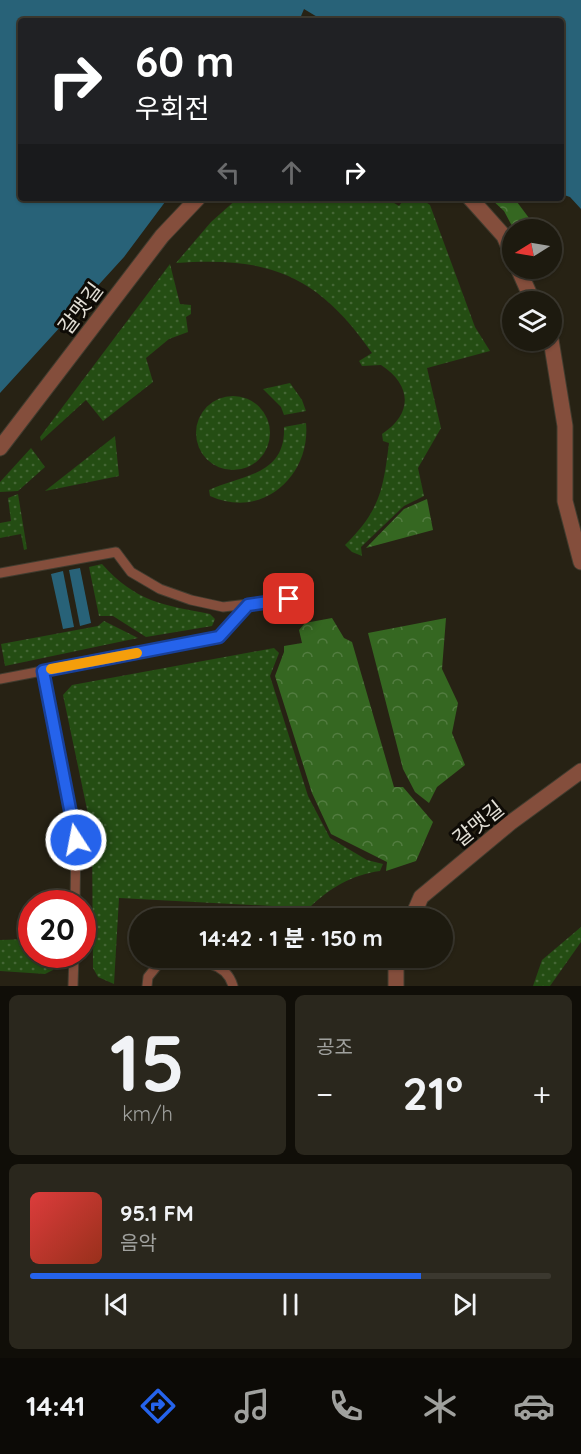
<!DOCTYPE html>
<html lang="ko">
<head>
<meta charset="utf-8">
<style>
  body { margin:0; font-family:Quicksand,"Noto Sans KR",sans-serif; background:#2a271d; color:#f1f3f6; height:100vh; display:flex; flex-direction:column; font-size:22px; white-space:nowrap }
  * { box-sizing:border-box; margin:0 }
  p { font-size:20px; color:#a0a19e }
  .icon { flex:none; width:33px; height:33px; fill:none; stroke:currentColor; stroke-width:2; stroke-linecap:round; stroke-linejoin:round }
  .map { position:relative; height:986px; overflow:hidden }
  .side { display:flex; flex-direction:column; gap:9px; padding:9px; background:#100e08; flex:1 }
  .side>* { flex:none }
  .banner { position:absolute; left:18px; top:18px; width:546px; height:183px; border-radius:6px; box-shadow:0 2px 4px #0004,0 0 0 2px #3b382f; background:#202124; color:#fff; overflow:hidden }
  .needle { width:39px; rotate:259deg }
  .fabs { position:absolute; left:502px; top:219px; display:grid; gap:12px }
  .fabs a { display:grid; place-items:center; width:60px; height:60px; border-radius:50%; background:#1d1a0f; box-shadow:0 2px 4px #0004,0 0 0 2px #3b382f; font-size:30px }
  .speed { position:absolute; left:18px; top:890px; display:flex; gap:12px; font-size:30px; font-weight:700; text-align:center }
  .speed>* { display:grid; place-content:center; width:78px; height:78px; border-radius:50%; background:#1d1a0f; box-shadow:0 2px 4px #0004,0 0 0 2px #3b382f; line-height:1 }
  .speed .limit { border:9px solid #d22; background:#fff; color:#111 }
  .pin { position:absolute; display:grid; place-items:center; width:51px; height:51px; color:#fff; margin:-26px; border-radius:12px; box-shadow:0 3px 9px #0006 }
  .me { position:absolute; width:66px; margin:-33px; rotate:349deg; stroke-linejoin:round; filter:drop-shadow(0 0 4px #0008) }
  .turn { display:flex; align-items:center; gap:21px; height:126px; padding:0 18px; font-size:27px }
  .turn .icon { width:78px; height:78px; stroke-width:2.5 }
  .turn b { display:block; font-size:42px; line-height:51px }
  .lanes { display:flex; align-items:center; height:57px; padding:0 18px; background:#0003; justify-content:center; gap:30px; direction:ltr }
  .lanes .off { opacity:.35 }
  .big { font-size:45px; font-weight:800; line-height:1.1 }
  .side .card { flex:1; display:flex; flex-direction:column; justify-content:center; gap:9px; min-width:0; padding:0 21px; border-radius:9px; background:#2a271d }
  .side .dial { align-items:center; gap:0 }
  .dial b { font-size:78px; line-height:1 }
  .song { display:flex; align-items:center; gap:18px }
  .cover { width:72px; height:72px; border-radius:9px; background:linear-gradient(135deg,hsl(0 70% 55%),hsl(10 70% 35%)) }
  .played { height:6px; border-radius:3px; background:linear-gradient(90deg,#2563eb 75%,#3b382f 75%) }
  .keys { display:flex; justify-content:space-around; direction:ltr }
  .heat { display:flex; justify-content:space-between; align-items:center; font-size:33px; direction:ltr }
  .side .tiles { flex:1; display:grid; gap:9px; grid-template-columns:1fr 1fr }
  .card:last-child { grid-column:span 2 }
  .trip { position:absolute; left:129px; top:908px; width:324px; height:60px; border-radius:30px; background:#1d1a0f; box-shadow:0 2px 4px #0004,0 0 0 2px #3b382f; font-weight:800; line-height:60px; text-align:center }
  .tab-bar { display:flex; height:96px; justify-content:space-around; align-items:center; background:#0c0a06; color:#a0a19e }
  .tab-bar .icon { width:42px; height:42px }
  .tab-bar .selected { color:#2563eb }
  .tab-bar b { font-size:27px; color:#f1f3f6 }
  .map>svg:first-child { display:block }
</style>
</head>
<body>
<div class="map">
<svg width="581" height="986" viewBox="0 0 581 986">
  <defs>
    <pattern id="grass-dots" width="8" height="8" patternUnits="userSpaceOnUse" patternTransform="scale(1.5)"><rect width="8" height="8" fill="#244d13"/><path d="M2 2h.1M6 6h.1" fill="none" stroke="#446635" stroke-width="1.8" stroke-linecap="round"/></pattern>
    <pattern id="forest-crowns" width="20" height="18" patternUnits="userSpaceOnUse" patternTransform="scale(1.5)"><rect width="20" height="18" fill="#356721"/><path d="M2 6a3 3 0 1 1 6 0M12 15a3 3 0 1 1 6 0" fill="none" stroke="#527c40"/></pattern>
  </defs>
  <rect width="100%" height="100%" fill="#272214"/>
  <g fill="url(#grass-dots)">
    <path d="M238,198H386L399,206L405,198H420L430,205L475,327L490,351L427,368L441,428L418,468L424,496L404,506L361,547L362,556L352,552L345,545C380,510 383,491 389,443L383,441L382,434C413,414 412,385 381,365L362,366L359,361L372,353C318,275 269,256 176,263L211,222Z"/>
    <path d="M170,264L180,304L191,305V314L186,317L188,332L169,339L146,358L153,382L103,421L86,400L41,441L40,437Z"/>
    <path d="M290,383L302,400L306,411L284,415L281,407L263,389Z"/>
    <circle cx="233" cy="433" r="37"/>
    <path d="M306,423C311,476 262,520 210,496L209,490C241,475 286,476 284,427Z"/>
    <path d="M115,436L119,476L45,491Z"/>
    <path d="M31,448L45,467L18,491L0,492V482Z"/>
    <path d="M18,494L27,549L24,550L21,534L0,538V523L11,521L8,498Z"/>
    <path d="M102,564C136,602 163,605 210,614L215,619L212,626L146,637L113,616H99L89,567Z"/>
    <path d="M104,621L138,638L5,666L1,644L98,626Z"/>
    <path d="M274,648L279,653L270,676L308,796L330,838L367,860L383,864L380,871C351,875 330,888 309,908L119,898L114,984L98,977L93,968L92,833L63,695L72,685Z"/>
    <path d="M581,927V942L550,986H533L542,960Z"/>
    <path d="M31,939L32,954H54L53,970L45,974L0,971V940Z"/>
  </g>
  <g fill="url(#forest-crowns)">
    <path d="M490,198H514L529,218L512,226L504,211Z"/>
    <path d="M427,499L433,530L366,548L404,509Z"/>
    <path d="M332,618L344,638L352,642L394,787H403L433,822L416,861L386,871L387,862L331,834L312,793L275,676L284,652V646L302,643L299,630L305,623Z"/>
    <path d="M446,618L442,669L458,703L452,733L465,765L437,787L429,803L415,792L403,769L368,633Z"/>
  </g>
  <g fill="#286278">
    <path d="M0,0H581V209L570,197L561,194V21H324L304,9L299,21H21V198H168L124,257L0,393Z"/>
    <path d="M80,568L91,623L80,626L69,570Z"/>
    <path d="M63,571L74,627L63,629L51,574Z"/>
  </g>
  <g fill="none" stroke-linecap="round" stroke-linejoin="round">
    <defs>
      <g id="service">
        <path d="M0,573L116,552L131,572L160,589L191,600L223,607L289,599"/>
        <path d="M43,671L76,840L75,903"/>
        <path d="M0,679L219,637L248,605"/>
        <path d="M73,986L74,954"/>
        <path d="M147,986L148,977L160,962C187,963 224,955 233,986"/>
      </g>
      <g id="tertiary">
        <path d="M470,198L504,236L513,257"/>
        <path d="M518,268L533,302"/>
        <path d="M551,340L565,426V501L581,562"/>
        <path d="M0,448L162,236L198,198"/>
        <path d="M412,918L421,897L510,823L581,771"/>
        <path d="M396,957V986"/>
      </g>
    </defs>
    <use href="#service" stroke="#413c2f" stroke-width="11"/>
    <use href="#tertiary" stroke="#413c2f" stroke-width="17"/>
    <use href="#service" stroke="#844e3c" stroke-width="9"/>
    <use href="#tertiary" stroke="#844e3c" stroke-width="15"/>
  </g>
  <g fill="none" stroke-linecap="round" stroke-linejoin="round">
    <defs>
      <path id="route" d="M76,840L43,671L219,637L248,605L289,599"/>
    </defs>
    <use href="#route" stroke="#184099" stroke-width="15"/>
    <use href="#route" stroke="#2563eb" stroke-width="10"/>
    <path stroke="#f59e0b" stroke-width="10" d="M51,669L137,653"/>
  </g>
  <g text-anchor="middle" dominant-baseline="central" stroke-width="6" stroke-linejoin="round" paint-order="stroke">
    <g font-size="21" fill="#e2dfd6" stroke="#0e0b06">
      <text transform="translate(80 308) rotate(-53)">갈맷길</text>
      <text transform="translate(478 823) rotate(-39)">갈맷길</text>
    </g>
  </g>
</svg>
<div class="fabs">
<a><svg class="needle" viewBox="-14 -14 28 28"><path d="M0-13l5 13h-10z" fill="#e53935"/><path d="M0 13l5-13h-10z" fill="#a0a19e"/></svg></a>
<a><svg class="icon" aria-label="layers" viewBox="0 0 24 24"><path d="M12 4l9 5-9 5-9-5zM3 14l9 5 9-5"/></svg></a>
</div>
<div class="speed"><div class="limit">20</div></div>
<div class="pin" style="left:289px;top:599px;background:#d93025"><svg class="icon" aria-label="arrive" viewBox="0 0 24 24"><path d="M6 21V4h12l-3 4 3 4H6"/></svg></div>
<svg class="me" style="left:76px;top:840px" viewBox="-20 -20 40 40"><circle r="17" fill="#2563eb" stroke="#fff" stroke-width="3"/><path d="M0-11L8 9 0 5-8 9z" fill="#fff"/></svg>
<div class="trip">14:42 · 1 분 · 150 m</div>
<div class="banner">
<div class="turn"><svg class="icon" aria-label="right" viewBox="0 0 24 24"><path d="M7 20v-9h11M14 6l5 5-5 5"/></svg><div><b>60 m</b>우회전</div></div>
<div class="lanes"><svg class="icon off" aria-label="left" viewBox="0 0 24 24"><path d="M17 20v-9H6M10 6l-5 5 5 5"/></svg><svg class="icon off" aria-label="ahead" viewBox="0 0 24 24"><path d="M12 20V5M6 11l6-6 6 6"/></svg><svg class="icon" aria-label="right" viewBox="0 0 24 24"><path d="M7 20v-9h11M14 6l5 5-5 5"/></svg></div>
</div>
</div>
<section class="side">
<div class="tiles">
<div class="card dial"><b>15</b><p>km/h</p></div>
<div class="card"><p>공조</p>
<div class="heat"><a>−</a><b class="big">21°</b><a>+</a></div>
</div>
<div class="card">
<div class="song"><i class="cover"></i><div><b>95.1 FM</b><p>음악</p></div></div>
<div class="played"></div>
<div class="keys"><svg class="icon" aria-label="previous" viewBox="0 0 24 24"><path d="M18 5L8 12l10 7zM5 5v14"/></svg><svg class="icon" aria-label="pause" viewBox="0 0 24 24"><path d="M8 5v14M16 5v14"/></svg><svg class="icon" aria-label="next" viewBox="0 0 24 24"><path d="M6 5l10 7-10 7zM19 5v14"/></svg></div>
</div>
</div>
</section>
<nav class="tab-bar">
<b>14:41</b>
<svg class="icon selected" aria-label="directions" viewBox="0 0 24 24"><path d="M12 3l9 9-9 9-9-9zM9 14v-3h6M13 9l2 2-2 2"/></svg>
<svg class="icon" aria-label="music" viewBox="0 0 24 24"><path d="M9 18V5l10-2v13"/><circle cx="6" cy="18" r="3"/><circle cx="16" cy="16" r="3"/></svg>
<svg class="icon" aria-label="phone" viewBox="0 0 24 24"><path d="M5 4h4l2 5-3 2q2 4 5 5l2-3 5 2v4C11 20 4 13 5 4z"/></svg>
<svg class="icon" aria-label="climate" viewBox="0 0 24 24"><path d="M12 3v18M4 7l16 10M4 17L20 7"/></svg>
<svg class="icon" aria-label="car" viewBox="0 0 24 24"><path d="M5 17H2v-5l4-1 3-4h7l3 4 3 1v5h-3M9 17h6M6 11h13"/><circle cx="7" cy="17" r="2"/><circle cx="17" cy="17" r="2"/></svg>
</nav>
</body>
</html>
